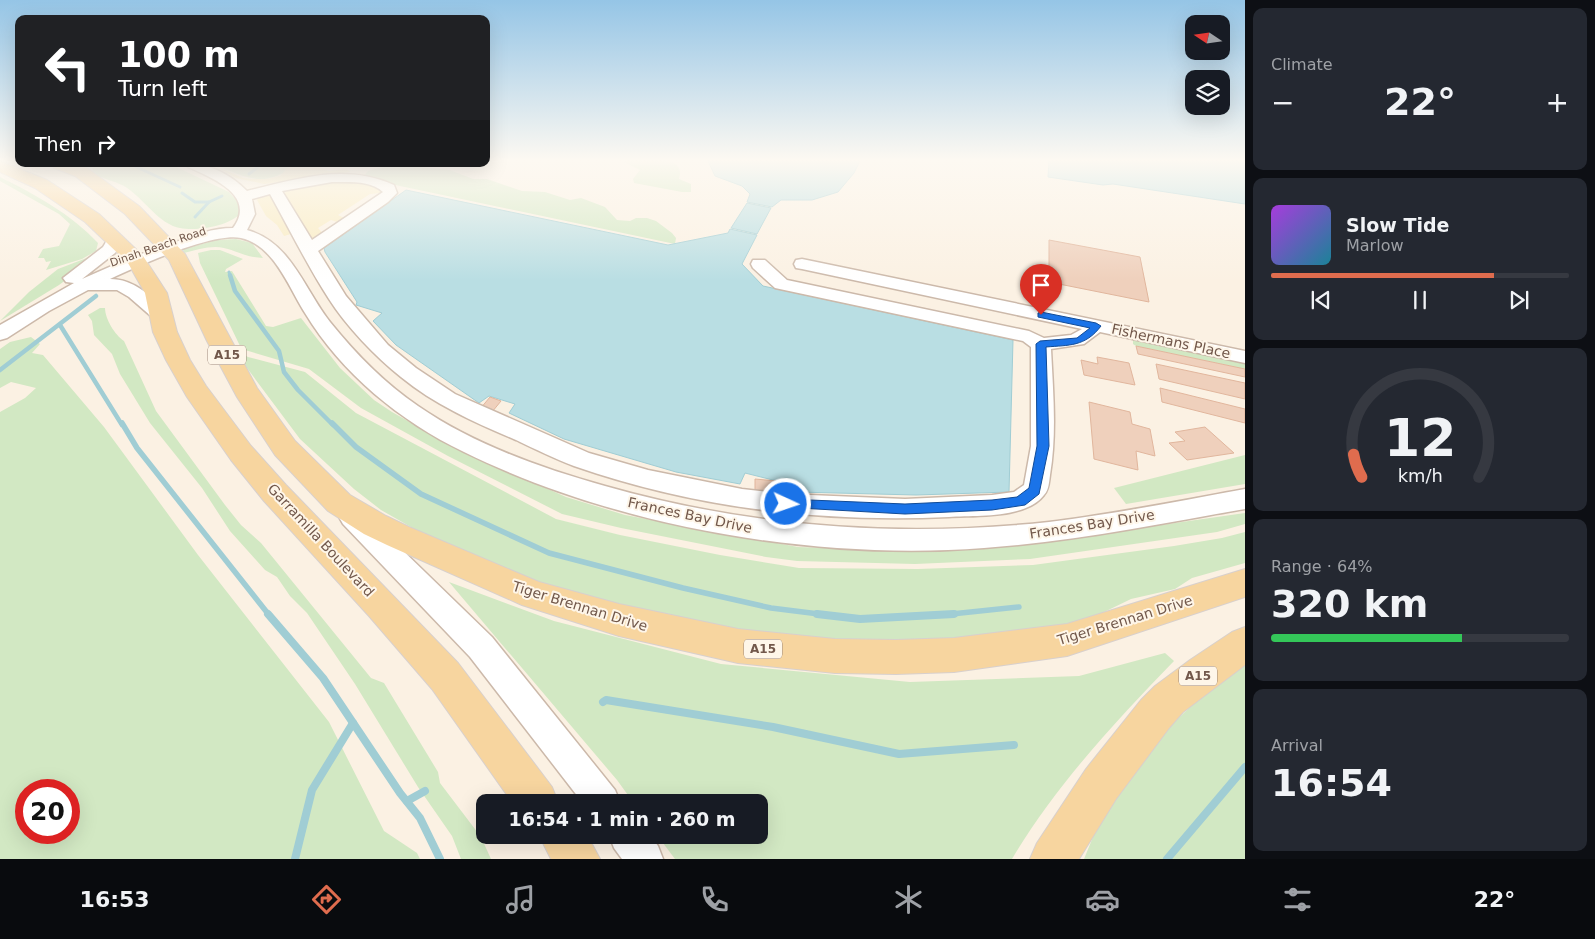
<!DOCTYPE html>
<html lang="en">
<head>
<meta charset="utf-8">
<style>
  body { margin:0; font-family:"DejaVu Sans",sans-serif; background:#242831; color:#f1f3f6; height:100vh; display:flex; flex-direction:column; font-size:19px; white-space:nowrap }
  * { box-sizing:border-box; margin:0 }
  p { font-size:16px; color:#9ea1a6 }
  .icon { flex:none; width:28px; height:28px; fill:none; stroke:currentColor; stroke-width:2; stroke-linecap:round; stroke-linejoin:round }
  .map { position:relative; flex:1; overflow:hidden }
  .details { display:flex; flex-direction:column; gap:8px; padding:8px; background:#0d0f14; width:350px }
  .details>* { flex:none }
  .guide { position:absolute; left:15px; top:15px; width:475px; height:152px; border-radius:10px; box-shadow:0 5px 20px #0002; background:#202124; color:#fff; overflow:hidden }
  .needle { width:32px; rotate:283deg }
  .fabs { position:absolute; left:1185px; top:15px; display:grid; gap:10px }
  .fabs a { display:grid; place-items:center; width:45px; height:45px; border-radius:10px; background:#171b24; box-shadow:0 5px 20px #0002; font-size:25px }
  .speed { position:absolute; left:15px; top:779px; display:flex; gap:10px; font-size:25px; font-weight:700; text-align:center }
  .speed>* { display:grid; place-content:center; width:65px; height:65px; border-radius:50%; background:#171b24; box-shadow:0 5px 20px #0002; line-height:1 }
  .speed .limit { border:8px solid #d22; background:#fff; color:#111 }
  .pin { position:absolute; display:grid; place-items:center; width:42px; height:42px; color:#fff; margin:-51px -21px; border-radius:50% 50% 50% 0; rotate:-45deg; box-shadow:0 0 5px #0007 }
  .pin .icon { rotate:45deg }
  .me { position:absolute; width:55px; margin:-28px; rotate:93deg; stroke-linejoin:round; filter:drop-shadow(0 0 4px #0008) }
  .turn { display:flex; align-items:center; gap:18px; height:105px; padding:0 20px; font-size:22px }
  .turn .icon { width:65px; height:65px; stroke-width:2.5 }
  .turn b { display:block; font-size:35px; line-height:42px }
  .then { display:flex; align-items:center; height:48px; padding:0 20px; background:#0003; gap:10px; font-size:19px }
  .big { font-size:38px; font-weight:700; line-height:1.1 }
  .details .widget { flex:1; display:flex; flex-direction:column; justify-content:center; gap:8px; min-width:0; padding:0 18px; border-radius:10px; background:#242831 }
  .details .dial { align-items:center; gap:0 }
  .dial svg { height:130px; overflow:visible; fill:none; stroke:#363941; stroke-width:7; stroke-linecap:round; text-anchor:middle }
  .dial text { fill:#f1f3f6; stroke:none }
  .song { display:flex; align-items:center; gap:15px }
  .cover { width:60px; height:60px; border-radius:8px; background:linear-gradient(135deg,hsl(280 70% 55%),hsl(190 70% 35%)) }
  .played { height:5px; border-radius:2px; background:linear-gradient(90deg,#df6c4e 75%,#363941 75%) }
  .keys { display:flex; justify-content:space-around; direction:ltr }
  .heat { display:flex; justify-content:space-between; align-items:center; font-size:28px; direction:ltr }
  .charge { height:8px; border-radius:4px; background:linear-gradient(90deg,#34c759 64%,#363941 0) }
  .trip { position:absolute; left:476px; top:794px; width:292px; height:50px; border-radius:10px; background:#171b24; box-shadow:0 5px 20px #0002; font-weight:700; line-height:50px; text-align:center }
  .tab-bar { display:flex; height:80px; justify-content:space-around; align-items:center; background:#090b0e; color:#9ea1a6 }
  .tab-bar .icon { width:35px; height:35px }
  .tab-bar .current { color:#df6c4e }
  .tab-bar b { font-size:22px; color:#f1f3f6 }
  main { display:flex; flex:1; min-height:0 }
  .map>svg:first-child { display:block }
</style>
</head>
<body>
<main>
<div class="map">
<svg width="1245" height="859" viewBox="0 0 1245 859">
  <rect width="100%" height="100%" fill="#fbf1e3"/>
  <g fill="#d2e8c3" fill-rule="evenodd">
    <path d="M622,161C639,161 688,152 679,179L691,184V192H682L634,183L633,179L640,170Z"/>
    <path d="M80,164H170L229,192L236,200L242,211C233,227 187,234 171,225C154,217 141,196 124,186C114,181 102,178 92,174L93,169Z"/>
    <path d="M212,164H296C263,191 246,176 212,164Z"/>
    <path d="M393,164L450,170L473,179H487L522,191L545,192L570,200L581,198L605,207L617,220L630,221L636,218H647L656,221L672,233L676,238L675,244L367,179L364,176L368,171Z"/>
    <path d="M0,177C36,195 71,214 98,243L96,251L82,259L46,270L51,261L46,262L44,258H38L43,249L59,246L70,224L59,214L0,181Z"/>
    <path d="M236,239L252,243L263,258C245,257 240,252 224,248C211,245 197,250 184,253L183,251L184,249L216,240Z"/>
    <path d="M211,250H220L243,259L226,269L225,272L232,271L266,326L273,327L301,318L340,368L374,400L392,412L454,447L566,497L625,515L798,547L910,551L1021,545L1245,513V524L1217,532L1030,559L915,564L797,561L766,557L621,528L562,514L448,456L361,408L309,369L245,350L240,346L200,263L198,253Z"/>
    <path d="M97,254L99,255L59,285L0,321L29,292L58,269Z"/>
    <path d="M100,308H105C105,319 115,335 124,341L156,411L225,505L241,525L261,543L371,678L384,683L438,772L440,783L481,837L491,859H461L452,836L418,787L355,684L307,613L290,596L277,577L265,570L230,531L202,488L150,423L120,374L112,354L94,335L92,321L88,315Z"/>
    <path d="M31,337L40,344L32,353L43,355L104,427L198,555L329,722L384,831L417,853L420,859H0V412L25,398L36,388L11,382L0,388V349L10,342ZM26,790H69V832H26Z"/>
    <path d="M1133,338L1245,361V369L1136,346L1133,344Z"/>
    <path d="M237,351L248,357L305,372L356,413L556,519L620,535L720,555L799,568L918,569L1033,565L1174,546L1222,538L1245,532V563L1192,578L1175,589L1131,599L1098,615L1061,629L894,647L700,627L542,584L439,543L381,510L354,489L300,439L235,352Z"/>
    <path d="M1245,455V484L1126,504L1114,488Z"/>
    <path d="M449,582L554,621L721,664L910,682L1079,676L1165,653L1174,661C1115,722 1056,785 1012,859H675L657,835H760V802H633L617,780Z"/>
    <path d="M1245,664V859H1084L1102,815L1171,725L1215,684Z"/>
  </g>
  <g fill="#f9ebbf">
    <path d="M211,164L243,178L253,179H267L280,176L287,168L296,164H313L328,171L346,169L351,172L264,184L236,178Z"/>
    <path d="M345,180L379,185L386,190L380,193L370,194L338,215L346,219L340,223L331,220L318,228L324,235L310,241L283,195L289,188Z"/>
    <path d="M267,194L271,196L291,234L284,236L277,225L266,216L257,200L258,197Z"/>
  </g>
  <g fill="#b9dee3" stroke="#a0cdd4">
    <path d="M708,161H860L854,173L838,192L812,200H781L772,207L747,202L750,194L742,186L715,176Z"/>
    <path d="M1049,161H1245V204L1113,184L1103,185L1048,177Z"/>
    <path d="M406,190L668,245L728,233L730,229L757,235L742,264L763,286L1013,340L1009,492L916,495L796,492L782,489L781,482L745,473L740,484L676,472L564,439L509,413L515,404L489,396L479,403L396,345L373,321L382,313L356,305L357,302L325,252L324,248Z"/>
    <path d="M747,203L771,208L757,234L731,228Z"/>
  </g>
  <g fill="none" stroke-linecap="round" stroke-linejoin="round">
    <g stroke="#a0cdd4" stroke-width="3">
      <path d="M130,164L180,187"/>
      <path d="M249,174L262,164"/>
      <path d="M182,193L195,202H209"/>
      <path d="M195,217L209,202L222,196"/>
      <path d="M229,272L230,276"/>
    </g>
    <g stroke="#a0cdd4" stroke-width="4.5">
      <path d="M230,275L235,291L279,351L284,372L298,390L333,425"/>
      <path d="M60,325L122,425"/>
      <path d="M0,370L96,296"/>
    </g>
    <g stroke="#a0cdd4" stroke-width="5.5">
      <path d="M122,423L137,448L269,615"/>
      <path d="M332,423L356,447L421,494L549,553L683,588L771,608L827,615"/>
      <path d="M942,615L1019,607"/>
    </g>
    <g stroke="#a0cdd4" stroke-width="8">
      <path d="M268,614L323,678L400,793L420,818L440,859"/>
      <path d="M817,614L860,619L954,614"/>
      <path d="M603,702L606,700L773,727L899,754L1014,745"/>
      <path d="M407,801L425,791"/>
      <path d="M295,859L312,790L353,723"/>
      <path d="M1167,859L1245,767"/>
    </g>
  </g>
  <g fill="#efd0bc" stroke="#e1b69d">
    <path d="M1049,240L1140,257L1149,302L1049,282Z"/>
    <path d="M1136,346L1245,369V377L1138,354Z"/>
    <path d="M1097,357L1129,363L1135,385L1084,375L1081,360L1098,364Z"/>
    <path d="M1156,364L1245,383V399L1159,379Z"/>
    <path d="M1160,388L1245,409V423L1162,402Z"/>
    <path d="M490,397L501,401L492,412L480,409Z"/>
    <path d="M1089,402L1130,412L1132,424L1150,429L1155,456L1136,451L1138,470L1094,459Z"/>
    <path d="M1205,427L1234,453L1187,460L1169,443L1185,441L1175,432Z"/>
    <path d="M755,479L776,481V493L755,490Z"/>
  </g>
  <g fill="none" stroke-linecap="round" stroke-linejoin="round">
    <defs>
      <g id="minor">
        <path d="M186,164C210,163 231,175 247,191C297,179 345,163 394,185L397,193L388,202L318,251L346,296L388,345L416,368L455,394L589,453L648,470L742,489L786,494L905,499L992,495L1014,492L1024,485L1031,446V347L1023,341L775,288L753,268L751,264L753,260H765L787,280L1029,331L1044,338L1071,335L1082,329L802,269L796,268L794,264L796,260L802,259L1245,351V363L1100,332L1084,344L1051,349C1053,391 1057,433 1050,475C1049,482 1049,490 1044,495C1026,519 976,515 949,517C822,523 695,508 574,466C555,459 535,449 516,440C476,423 435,405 401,377C376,357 346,326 329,299C307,265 290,230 270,194L252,199L255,214L247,230C291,242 304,289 330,322C355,353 384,383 418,406C473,444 540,468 605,486C749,527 900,538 1049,522C1114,514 1180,501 1245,489V509C1158,524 1072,542 984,548C814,561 617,527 464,452C400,421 342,374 305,313C289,288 274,245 241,238C213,232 138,266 110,279C134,279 148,295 166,309L168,313L166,317L159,319L152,317L129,297L117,290H88L49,311L7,338L0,340V325L74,283L66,282L63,278L103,247L109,237H121L123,240L115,253L82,279C113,265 144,252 176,242C194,235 213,228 233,228C257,196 213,178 188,167ZM332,182C348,182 371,180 383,192L312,240L282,191Z"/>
        <path d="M352,507L361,510L492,637L615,790L620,802H582L470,657L343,524L339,517L343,510Z"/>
        <path d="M609,835H650L658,846L663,859H622L614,848Z"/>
      </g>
      <g id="major">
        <path d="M0,161L47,180L99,214L143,256L167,293L177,332L190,360L206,386L251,446L286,485L458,663L552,787L558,802H512L432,689L369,616L264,501L231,460L187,397L166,360L153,332L145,293L128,263L85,222L35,188L0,172Z"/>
        <path d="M52,164H75L87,168L139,206L185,254L257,388L295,441L350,495L386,516L409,527L539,582L619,604L738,629L835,639L896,640L954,638L1067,624L1245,569V597L1067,656L954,672L896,674L835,673L738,663L619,636L522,605L387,545L364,534L328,511L275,455L237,397L207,341L169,260L125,214L75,176L54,168Z"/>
        <path d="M1245,627V665L1183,712L1169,728L1116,799L1079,859H1030L1037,843L1086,769L1141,700L1155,686L1190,660L1232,632Z"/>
        <path d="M539,835H587L600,859H551Z"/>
      </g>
    </defs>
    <use href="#minor" stroke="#ccb9aa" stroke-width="3"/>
    <use href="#major" stroke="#d8d0cd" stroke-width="2"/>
    <use href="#minor" fill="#fff" fill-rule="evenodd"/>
    <use href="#major" fill="#f7d59f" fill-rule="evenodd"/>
  </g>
  <linearGradient id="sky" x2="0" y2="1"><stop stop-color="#95c5e6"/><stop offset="0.57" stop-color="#fdf9f2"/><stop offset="1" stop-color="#fdf9f2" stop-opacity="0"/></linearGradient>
  <rect width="1245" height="281" fill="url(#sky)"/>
  <path fill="#1a73e8" stroke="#114b97" d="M1041,312L1096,323L1101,326C1085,347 1069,345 1046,347L1049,446L1039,494L1025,505L992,510L905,514L781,507L779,504L781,500L786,499L905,504L992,500L1017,497L1029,488L1037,446L1036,344L1040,341L1077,338L1090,328L1038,317V313Z"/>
  <g text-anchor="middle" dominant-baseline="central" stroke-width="4" stroke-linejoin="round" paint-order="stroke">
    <g font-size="11" fill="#72584b" stroke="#fef6e9">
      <text transform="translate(158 247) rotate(-19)">Dinah Beach Road</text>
    </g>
    <g fill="#fef6e9" stroke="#9c877a" stroke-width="1">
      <rect x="208" y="345.5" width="38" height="19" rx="4"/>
      <rect x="744" y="639.5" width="38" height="19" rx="4"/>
      <rect x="1179" y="666.5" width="38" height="19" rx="4"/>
    </g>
    <g font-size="12" font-weight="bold" fill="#72584b">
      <text x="227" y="355">A15</text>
      <text x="763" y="649">A15</text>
      <text x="1198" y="676">A15</text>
    </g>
    <g font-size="14" fill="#72584b" stroke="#fef6e9">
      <text transform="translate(1171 341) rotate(12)">Fishermans Place</text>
      <text transform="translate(690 515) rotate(12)">Frances Bay Drive</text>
      <text transform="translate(1092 524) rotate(-9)">Frances Bay Drive</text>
      <text transform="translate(321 540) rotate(47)">Garramilla Boulevard</text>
      <text transform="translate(580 606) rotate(17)">Tiger Brennan Drive</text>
      <text transform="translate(1125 620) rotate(-17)">Tiger Brennan Drive</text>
    </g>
  </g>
</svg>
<div class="fabs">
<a><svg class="needle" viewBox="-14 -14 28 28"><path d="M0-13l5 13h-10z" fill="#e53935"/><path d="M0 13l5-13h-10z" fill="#9ea1a6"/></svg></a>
<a><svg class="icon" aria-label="layers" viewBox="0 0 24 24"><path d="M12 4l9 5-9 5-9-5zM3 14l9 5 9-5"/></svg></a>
</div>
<div class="speed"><div class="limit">20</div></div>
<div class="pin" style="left:1041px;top:315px;background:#d93025"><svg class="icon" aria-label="arrive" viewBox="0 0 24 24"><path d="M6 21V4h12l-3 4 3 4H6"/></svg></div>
<svg class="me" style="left:786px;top:504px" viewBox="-20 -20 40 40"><circle r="17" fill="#1a73e8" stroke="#fff" stroke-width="3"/><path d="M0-11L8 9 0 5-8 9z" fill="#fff"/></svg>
<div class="trip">16:54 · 1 min · 260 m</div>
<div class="guide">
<div class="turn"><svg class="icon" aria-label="left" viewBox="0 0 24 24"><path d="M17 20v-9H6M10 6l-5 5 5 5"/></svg><div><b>100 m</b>Turn left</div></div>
<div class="then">Then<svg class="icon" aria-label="right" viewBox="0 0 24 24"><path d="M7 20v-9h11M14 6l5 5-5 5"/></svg></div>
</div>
</div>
<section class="details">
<div class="widget"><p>Climate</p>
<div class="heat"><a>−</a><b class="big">22°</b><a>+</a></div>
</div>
<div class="widget">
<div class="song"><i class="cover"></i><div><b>Slow Tide</b><p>Marlow</p></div></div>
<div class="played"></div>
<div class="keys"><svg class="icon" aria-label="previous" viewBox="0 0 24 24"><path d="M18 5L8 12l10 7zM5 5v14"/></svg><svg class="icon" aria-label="pause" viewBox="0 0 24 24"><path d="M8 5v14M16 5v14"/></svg><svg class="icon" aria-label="next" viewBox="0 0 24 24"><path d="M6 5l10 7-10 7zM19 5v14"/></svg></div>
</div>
<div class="widget dial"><svg viewBox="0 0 100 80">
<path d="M14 69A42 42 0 1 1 86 69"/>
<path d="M14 69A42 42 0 0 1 9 55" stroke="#df6c4e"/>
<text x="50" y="56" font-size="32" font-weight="700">12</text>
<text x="50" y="72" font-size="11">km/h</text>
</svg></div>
<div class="widget"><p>Range · 64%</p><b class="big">320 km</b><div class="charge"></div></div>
<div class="widget"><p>Arrival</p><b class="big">16:54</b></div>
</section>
</main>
<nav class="tab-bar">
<b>16:53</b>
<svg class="icon current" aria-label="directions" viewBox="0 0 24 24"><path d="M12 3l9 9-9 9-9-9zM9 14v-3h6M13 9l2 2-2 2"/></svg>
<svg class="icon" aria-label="music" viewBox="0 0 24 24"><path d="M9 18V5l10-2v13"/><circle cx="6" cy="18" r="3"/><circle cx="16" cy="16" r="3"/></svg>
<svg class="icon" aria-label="phone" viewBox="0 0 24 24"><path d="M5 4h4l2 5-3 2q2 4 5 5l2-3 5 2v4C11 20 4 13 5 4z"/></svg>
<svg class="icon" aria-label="climate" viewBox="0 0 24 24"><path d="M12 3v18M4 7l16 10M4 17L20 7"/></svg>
<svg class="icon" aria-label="car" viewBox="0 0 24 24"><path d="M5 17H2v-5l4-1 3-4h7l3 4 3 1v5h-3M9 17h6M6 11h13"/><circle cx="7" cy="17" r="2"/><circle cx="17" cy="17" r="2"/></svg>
<svg class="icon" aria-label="filters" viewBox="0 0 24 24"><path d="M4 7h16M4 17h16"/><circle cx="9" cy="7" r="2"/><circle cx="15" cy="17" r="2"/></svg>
<b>22°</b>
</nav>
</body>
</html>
